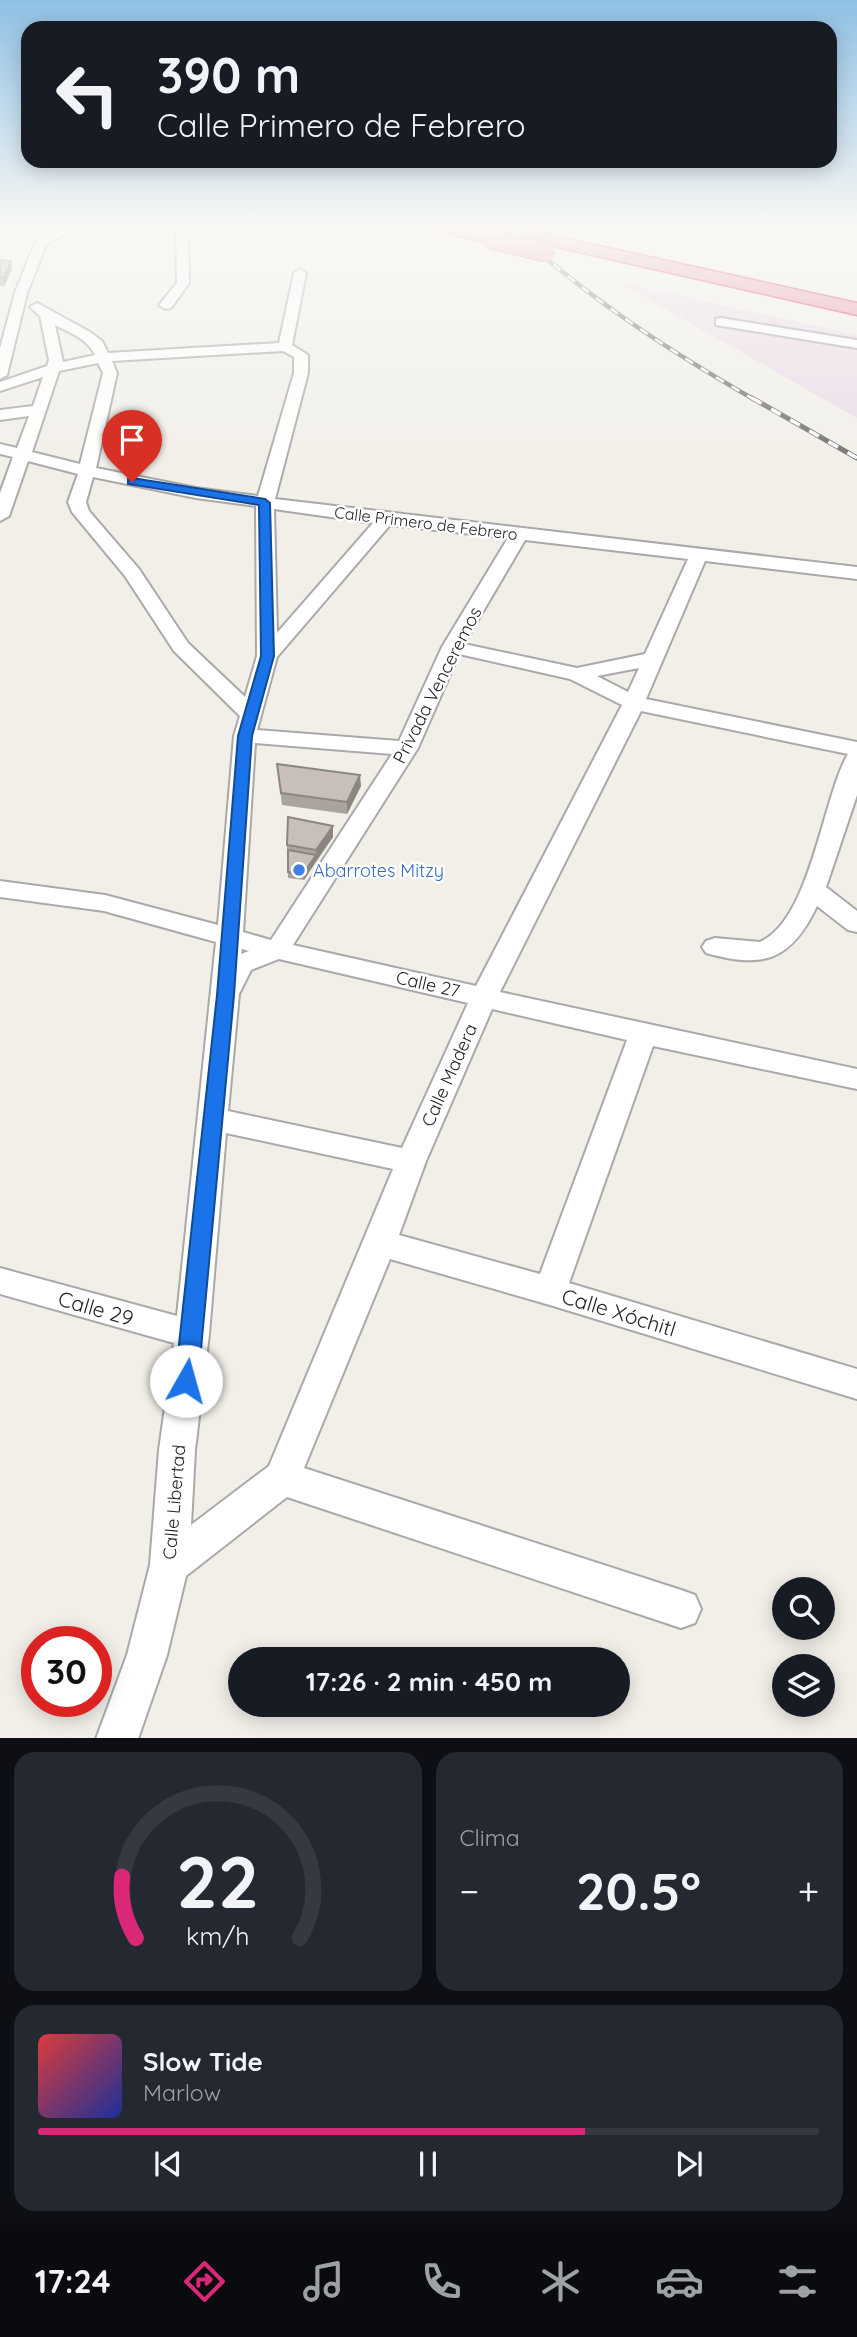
<!DOCTYPE html>
<html lang="es">
<head>
<meta charset="utf-8">
<style>
  body { margin:0; font-family:Quicksand,sans-serif; background:#242831; color:#f1f3f6; height:100vh; display:flex; flex-direction:column; font-size:26px; white-space:nowrap }
  * { box-sizing:border-box; margin:0 }
  p { font-size:23px; color:#9ea1a6 }
  .icon { flex:none; width:38px; height:38px; fill:none; stroke:currentColor; stroke-width:2; stroke-linecap:round; stroke-linejoin:round }
  .map { position:relative; height:1738px; overflow:hidden }
  .drawer { display:flex; flex-direction:column; gap:14px; padding:14px; background:#0d0f14; flex:1 }
  .drawer>* { flex:none }
  .hud { position:absolute; left:21px; top:21px; width:816px; height:147px; border-radius:21px; box-shadow:0 4px 18px #0003; background:#171b24; color:#f1f3f6; overflow:hidden }
  .buttons { position:absolute; left:772px; top:1577px; display:grid; gap:14px }
  .buttons a { display:grid; place-items:center; width:63px; height:63px; border-radius:50%; background:#171b24; box-shadow:0 4px 18px #0003; font-size:35px }
  .speed { position:absolute; left:21px; top:1626px; display:flex; gap:14px; font-size:35px; font-weight:700; text-align:center }
  .speed>* { display:grid; place-content:center; width:91px; height:91px; border-radius:50%; background:#171b24; box-shadow:0 4px 18px #0003; line-height:1 }
  .speed .limit { border:10px solid #d22; background:#fff; color:#111 }
  .pin { position:absolute; display:grid; place-items:center; width:60px; height:60px; color:#fff; margin:-72px -30px; border-radius:50% 50% 50% 0; rotate:-45deg; box-shadow:0 0 7px #0007 }
  .pin .icon { rotate:45deg }
  .me { position:absolute; width:77px; margin:-38px; rotate:7deg; stroke-linejoin:round; filter:drop-shadow(0 0 5px #0008) }
  .turn { display:flex; align-items:center; gap:24px; height:147px; padding:0 21px; font-size:32px }
  .turn .icon { width:91px; height:91px; stroke-width:2.5 }
  .turn b { display:block; font-size:49px; line-height:60px }
  .big { font-size:52px; font-weight:700; line-height:1.1 }
  .drawer .card { flex:1; display:flex; flex-direction:column; justify-content:center; gap:10px; min-width:0; padding:0 24px; border-radius:21px; background:#242831 }
  .drawer .dial { align-items:center; gap:0 }
  .dial svg { height:182px; overflow:visible; fill:none; stroke:#363941; stroke-width:7; stroke-linecap:round; text-anchor:middle }
  .dial text { fill:#f1f3f6; stroke:none }
  .song { display:flex; align-items:center; gap:21px }
  .cover { width:84px; height:84px; border-radius:10px; background:linear-gradient(135deg,hsl(0 70% 55%),hsl(230 70% 35%)) }
  .played { height:7px; border-radius:4px; background:linear-gradient(90deg,#db2777 70%,#363941 70%) }
  .keys { display:flex; justify-content:space-around; direction:ltr }
  .heat { display:flex; justify-content:space-between; align-items:center; font-size:38px; direction:ltr }
  .drawer .tiles { flex:1; display:grid; gap:14px; grid-template-columns:1fr 1fr }
  .card:last-child { grid-column:span 2 }
  .trip { position:absolute; left:228px; top:1647px; width:402px; height:70px; border-radius:35px; background:#171b24; box-shadow:0 4px 18px #0003; font-weight:700; line-height:70px; text-align:center }
  .tabs { display:flex; height:112px; justify-content:space-around; align-items:center; background:#090b0e; color:#9ea1a6 }
  .tabs .icon { width:49px; height:49px }
  .tabs .on { color:#db2777 }
  .tabs b { font-size:32px; color:#f1f3f6 }
  .map>svg:first-child { display:block }
</style>
</head>
<body>
<div class="map">
<svg width="857" height="1739" viewBox="0 0 857 1739">
  <rect width="100%" height="100%" fill="#f2efe9"/>
  <path fill="#ebdbe8" d="M618,282L857,335V418Z"/>
  <g fill="none" stroke-linecap="round" stroke-linejoin="round">
    <defs>
      <g id="minor">
        <path d="M0,229H22L0,237Z"/>
        <path d="M55,229H72L46,245L27,293L7,375L0,379V348L15,293L35,243L45,234Z"/>
        <path d="M176,229H188L189,283L171,308L166,309L159,305L177,283Z"/>
        <path d="M300,269L306,273L292,345L308,355V373L275,499L857,567V579L705,561L646,699L857,742V795L826,887L857,911V932L848,930L817,906C791,961 763,969 706,953L702,947L706,941L715,938L760,942C811,919 822,799 848,754L641,711L500,992L857,1069V1089L653,1046L569,1283L857,1369V1399L550,1305L390,1259L304,1468L681,1590L695,1595L701,1609L695,1623L681,1628L287,1497L186,1576L167,1655L138,1739H96L127,1655L150,1565L159,1450L174,1343L0,1294V1268L177,1316L216,942L104,911L0,897V881L105,895L218,925L234,736L240,716L174,651L125,576L72,512L68,502L78,474L28,461L9,516L0,521V493L13,457L0,454V444L17,448L29,416L0,420V410L33,406L43,377L0,391V382L47,366L49,360L40,316L30,307L37,303L90,332L102,341L108,353L279,343L294,273ZM55,325C70,333 88,339 95,355L63,362ZM283,351L294,357V373L258,496L196,488L96,468L117,373L112,361ZM98,363L103,373L80,464L32,452L59,371ZM93,477L196,498L256,506L257,656L245,697L188,643L139,569L89,511L86,502ZM274,509L373,523L277,633ZM390,525L508,538L442,647L399,741L257,730L277,657ZM525,540L688,559L645,654L577,668L464,644ZM459,654L570,679L622,705L476,986L293,945L418,748ZM639,668L628,692L597,676ZM255,743L392,754L271,940L243,932ZM242,949L249,951L241,954ZM279,959L468,1003L402,1148L228,1111L239,994L251,970ZM492,1009L627,1040L540,1274L399,1235L426,1161ZM226,1133L393,1169L269,1466L191,1525L195,1450L209,1334Z"/>
        <path d="M721,318L857,340V348L716,325V319Z"/>
      </g>
      <g id="highway">
        <path d="M444,229H474L497,235L499,239L491,244L446,233Z"/>
        <path d="M532,231L857,303V315L526,240L524,236L526,232Z"/>
      </g>
    </defs>
    <use href="#minor" stroke="#a9a9a9" stroke-width="4"/>
    <use href="#highway" stroke="#dc2a67" stroke-width="3"/>
    <use href="#minor" fill="#fff" fill-rule="evenodd"/>
    <use href="#highway" fill="#e892a2" fill-rule="evenodd"/>
    <defs>
      <path id="rail-far1" d="M513,229C586,297 668,350 755,400"/>
      <path id="rail" d="M752,398L857,458"/>
    </defs>
    <use href="#rail-far1" stroke="#707070" stroke-width="4.5"/>
    <use href="#rail" stroke="#707070" stroke-width="5"/>
    <use href="#rail-far1" stroke="#fff" stroke-width="2.5" stroke-dasharray="9" stroke-linecap="butt"/>
    <use href="#rail" stroke="#fff" stroke-width="3.5" stroke-dasharray="11" stroke-linecap="butt"/>
    <defs>
      <path id="highway-bridge" d="M491,239L546,252"/>
    </defs>
    <use href="#highway-bridge" stroke="#dc2a67" stroke-width="21" stroke-linecap="butt"/>
    <use href="#highway-bridge" stroke="#e892a2" stroke-width="19"/>
  </g>
  <g fill="#aba49e">
    <path d="M0,260L12,269L4,286H0Z"/>
    <path d="M277,764L361,786L347,814L282,805Z"/>
    <path d="M333,837L304,880L288,878L287,845Z"/>
  </g>
  <g fill="#8b8681">
    <path d="M11,261L12,269L4,286L3,278Z"/>
    <path d="M360,775L361,786L347,814V802Z"/>
    <path d="M333,826V837L316,861V850Z"/>
    <path d="M316,855V861L304,880L303,874Z"/>
  </g>
  <g fill="#c7bfb8" stroke="#8b8681" stroke-width="2">
    <path d="M0,260L11,261L3,278H0Z"/>
    <path d="M277,764L360,775L347,802L281,793Z"/>
    <path d="M288,817L333,826L316,850L287,845Z"/>
    <path d="M288,850L316,855L303,874L288,872Z"/>
  </g>
  <linearGradient id="sky" x2="0" y2="1"><stop stop-color="#8fc0e4"/><stop offset="0.48" stop-color="#f9f8f5"/><stop offset="1" stop-color="#f9f8f5" stop-opacity="0"/></linearGradient>
  <rect width="857" height="473" fill="url(#sky)"/>
  <path fill="#1a73e8" stroke="#114b97" stroke-width="2" d="M132,478L265,499L270,503L274,656L252,736L234,995L198,1381L194,1388L186,1391L178,1388L175,1381L217,995L238,736L261,656L259,505L128,484V479Z"/>
  <circle fill="#3f7fe0" stroke="#fff" stroke-width="2.5" cx="299" cy="870" r="7"/>
  <g text-anchor="middle" dominant-baseline="central" stroke-width="5" stroke-linejoin="round" paint-order="stroke">
    <g font-size="16" fill="#222" stroke="#fff">
      <text transform="translate(426 523) rotate(7)">Calle Primero de Febrero</text>
    </g>
    <g font-size="18" fill="#222" stroke="#fff">
      <text transform="translate(437 685) rotate(-63)">Privada Venceremos</text>
      <text transform="translate(428 984) rotate(13)">Calle 27</text>
      <text transform="translate(449 1075) rotate(-66)">Calle Madera</text>
      <text transform="translate(174 1502) rotate(-85)">Calle Libertad</text>
    </g>
    <g font-size="18" fill="#366cbe" stroke="#fff" text-anchor="start">
      <text x="313" y="870">Abarrotes Mitzy</text>
    </g>
    <g font-size="21" fill="#222" stroke="#fff">
      <text transform="translate(96 1308) rotate(16)">Calle 29</text>
      <text transform="translate(619 1312) rotate(17)">Calle Xóchitl</text>
    </g>
  </g>
</svg>
<div class="buttons">
<a><svg class="icon" aria-label="search" viewBox="0 0 24 24"><circle cx="10" cy="10" r="6"/><path d="M15 15l6 6"/></svg></a>
<a><svg class="icon" aria-label="layers" viewBox="0 0 24 24"><path d="M12 4l9 5-9 5-9-5zM3 14l9 5 9-5"/></svg></a>
</div>
<div class="speed"><div class="limit">30</div></div>
<div class="pin" style="left:132px;top:482px;background:#d93025"><svg class="icon" aria-label="arrive" viewBox="0 0 24 24"><path d="M6 21V4h12l-3 4 3 4H6"/></svg></div>
<svg class="me" style="left:186px;top:1381px" viewBox="-20 -20 40 40"><circle r="19" fill="#fff"/><path d="M0-13L10 11 0 6-10 11z" fill="#1a73e8"/></svg>
<div class="trip">17:26 · 2 min · 450 m</div>
<div class="hud">
<div class="turn"><svg class="icon" aria-label="left" viewBox="0 0 24 24"><path d="M17 20v-9H6M10 6l-5 5 5 5"/></svg><div><b>390 m</b>Calle Primero de Febrero</div></div>
</div>
</div>
<section class="drawer">
<div class="tiles">
<div class="card dial"><svg viewBox="0 0 100 80">
<path d="M14 69A42 42 0 1 1 86 69"/>
<path d="M14 69A42 42 0 0 1 8 42" stroke="#db2777"/>
<text x="50" y="56" font-size="32" font-weight="700">22</text>
<text x="50" y="72" font-size="11">km/h</text>
</svg></div>
<div class="card"><p>Clima</p>
<div class="heat"><a>−</a><b class="big">20.5°</b><a>+</a></div>
</div>
<div class="card">
<div class="song"><i class="cover"></i><div><b>Slow Tide</b><p>Marlow</p></div></div>
<div class="played"></div>
<div class="keys"><svg class="icon" aria-label="previous" viewBox="0 0 24 24"><path d="M18 5L8 12l10 7zM5 5v14"/></svg><svg class="icon" aria-label="pause" viewBox="0 0 24 24"><path d="M8 5v14M16 5v14"/></svg><svg class="icon" aria-label="next" viewBox="0 0 24 24"><path d="M6 5l10 7-10 7zM19 5v14"/></svg></div>
</div>
</div>
</section>
<nav class="tabs">
<b>17:24</b>
<svg class="icon on" aria-label="directions" viewBox="0 0 24 24"><path d="M12 3l9 9-9 9-9-9zM9 14v-3h6M13 9l2 2-2 2"/></svg>
<svg class="icon" aria-label="music" viewBox="0 0 24 24"><path d="M9 18V5l10-2v13"/><circle cx="6" cy="18" r="3"/><circle cx="16" cy="16" r="3"/></svg>
<svg class="icon" aria-label="phone" viewBox="0 0 24 24"><path d="M5 4h4l2 5-3 2q2 4 5 5l2-3 5 2v4C11 20 4 13 5 4z"/></svg>
<svg class="icon" aria-label="climate" viewBox="0 0 24 24"><path d="M12 3v18M4 7l16 10M4 17L20 7"/></svg>
<svg class="icon" aria-label="car" viewBox="0 0 24 24"><path d="M5 17H2v-5l4-1 3-4h7l3 4 3 1v5h-3M9 17h6M6 11h13"/><circle cx="7" cy="17" r="2"/><circle cx="17" cy="17" r="2"/></svg>
<svg class="icon" aria-label="filters" viewBox="0 0 24 24"><path d="M4 7h16M4 17h16"/><circle cx="9" cy="7" r="2"/><circle cx="15" cy="17" r="2"/></svg>
</nav>
</body>
</html>
